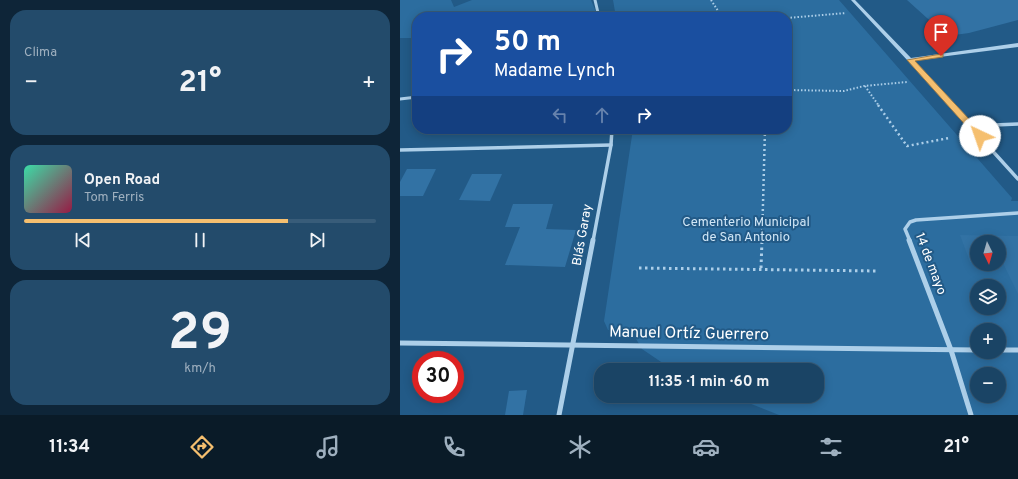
<!DOCTYPE html>
<html lang="es">
<head>
<meta charset="utf-8">
<style>
  body { margin:0; font-family:Overpass,sans-serif; background:#234b6b; color:#f1f3f6; height:100vh; display:flex; flex-direction:column; font-size:15px; white-space:nowrap }
  * { box-sizing:border-box; margin:0 }
  p { font-size:13px; color:#9fb0bf }
  .icon { flex:none; width:22px; height:22px; fill:none; stroke:currentColor; stroke-width:2; stroke-linecap:round; stroke-linejoin:round }
  .map { position:relative; flex:1; overflow:hidden }
  .side { display:flex; flex-direction:column; gap:10px; padding:10px; background:#0e2538; width:400px }
  .side>* { flex:none }
  .banner { position:absolute; left:12px; top:12px; width:380px; height:122px; border-radius:16px; box-shadow:0 2px 10px #0003,0 0 0 1px #385c79; background:#1a4fa0; color:#fff; overflow:hidden }
  .needle { width:26px; rotate:175deg }
  .tools { position:absolute; left:570px; top:235px; display:grid; gap:8px }
  .tools a { display:grid; place-items:center; width:36px; height:36px; border-radius:50%; background:#1a4465; box-shadow:0 2px 10px #0003,0 0 0 1px #385c79; font-size:20px }
  .speed { position:absolute; left:12px; top:351px; display:flex; gap:8px; font-size:20px; font-weight:700; text-align:center }
  .speed>* { display:grid; place-content:center; width:52px; height:52px; border-radius:50%; background:#1a4465; box-shadow:0 2px 10px #0003,0 0 0 1px #385c79; line-height:1 }
  .speed .limit { border:6px solid #d22; background:#fff; color:#111 }
  .pin { position:absolute; display:grid; place-items:center; width:34px; height:34px; color:#fff; margin:-41px -17px; border-radius:50% 50% 50% 0; rotate:-45deg; box-shadow:0 0 4px #0007 }
  .pin .icon { rotate:45deg }
  .me { position:absolute; width:44px; margin:-22px; rotate:318deg; stroke-linejoin:round; filter:drop-shadow(0 0 3px #0008) }
  .turn { display:flex; align-items:center; gap:14px; height:84px; padding:0 16px; font-size:18px }
  .turn .icon { width:52px; height:52px; stroke-width:2.5 }
  .turn b { display:block; font-size:28px; line-height:34px }
  .lanes { display:flex; align-items:center; height:38px; padding:0 16px; background:#0003; justify-content:center; gap:20px; direction:ltr }
  .lanes .off { opacity:.35 }
  .big { font-size:30px; font-weight:700; line-height:1.1 }
  .side .widget { flex:1; display:flex; flex-direction:column; justify-content:center; gap:6px; min-width:0; padding:0 14px; border-radius:16px; background:#234b6b }
  .side .dial { align-items:center; gap:0 }
  .dial b { font-size:52px; line-height:1 }
  .song { display:flex; align-items:center; gap:12px }
  .cover { width:48px; height:48px; border-radius:6px; background:linear-gradient(135deg,hsl(160 70% 55%),hsl(340 70% 35%)) }
  .played { height:4px; border-radius:2px; background:linear-gradient(90deg,#f5bf6f 75%,#385c79 75%) }
  .keys { display:flex; justify-content:space-around; direction:ltr }
  .heat { display:flex; justify-content:space-between; align-items:center; font-size:22px; direction:ltr }
  .trip { position:absolute; left:194px; top:363px; width:230px; height:40px; border-radius:16px; background:#1a4465; box-shadow:0 2px 10px #0003,0 0 0 1px #385c79; font-weight:700; line-height:40px; text-align:center }
  .dock { display:flex; height:64px; justify-content:space-around; align-items:center; background:#0a1b28; color:#9fb0bf }
  .dock .icon { width:28px; height:28px }
  .dock .current { color:#f5bf6f }
  .dock b { font-size:18px; color:#f1f3f6 }
  main { display:flex; flex:1; min-height:0 }
  .map>svg:first-child { display:block }
</style>
</head>
<body>
<main>
<section class="side">
<div class="widget"><p>Clima</p>
<div class="heat"><a>−</a><b class="big">21°</b><a>+</a></div>
</div>
<div class="widget">
<div class="song"><i class="cover"></i><div><b>Open Road</b><p>Tom Ferris</p></div></div>
<div class="played"></div>
<div class="keys"><svg class="icon" aria-label="previous" viewBox="0 0 24 24"><path d="M18 5L8 12l10 7zM5 5v14"/></svg><svg class="icon" aria-label="pause" viewBox="0 0 24 24"><path d="M8 5v14M16 5v14"/></svg><svg class="icon" aria-label="next" viewBox="0 0 24 24"><path d="M6 5l10 7-10 7zM19 5v14"/></svg></div>
</div>
<div class="widget dial"><b>29</b><p>km/h</p></div>
</section>
<div class="map">
<svg width="618" height="415" viewBox="0 0 618 415">
  <rect width="100%" height="100%" fill="#225a87"/>
  <g fill="#2c6d9f" fill-rule="evenodd">
    <path d="M0,0H51L54,7L72,0H191L198,17H17V38H0Z"/>
    <path d="M213,0H439L612,198L611,201H618V415H379L331,396H417V370H273L242,349L232,332L208,330L204,321L233,129H387V17H216ZM577,242H599V264H577ZM577,286H599V308H577ZM577,330H599V352H577ZM577,374H599V396H577Z"/>
  </g>
  <g fill="#3272a4">
    <path d="M507,0H618V20L569,33L547,36Z"/>
    <path d="M7,169H36L23,196H0V182Z"/>
    <path d="M72,174H102L90,201L59,200Z"/>
    <path d="M113,204H153L146,229L176,230L165,267L105,265L120,227H105Z"/>
    <path d="M560,235L618,236V294L603,263H599V242H577V262H570Z"/>
    <path d="M127,390L123,415H105L109,391Z"/>
  </g>
  <g fill="none" stroke-linecap="round" stroke-linejoin="round">
    <g stroke="#adcfe9" stroke-width="2" stroke-dasharray="1.5 2" stroke-linecap="butt">
      <path d="M311,0L322,17"/>
      <path d="M387,18L446,13"/>
      <path d="M465,86L479,106"/>
      <path d="M387,90L444,91L464,86L507,82"/>
    </g>
    <g stroke="#adcfe9" stroke-width="2.5" stroke-dasharray="2 3" stroke-linecap="butt">
      <path d="M478,105L507,146L549,138"/>
      <path d="M362,241L365,129"/>
    </g>
    <g stroke="#adcfe9" stroke-width="3" stroke-dasharray="2.5 3.5" stroke-linecap="butt">
      <path d="M239,268L478,271"/>
      <path d="M361,268L362,240"/>
    </g>
    <g stroke="#adcfe9" stroke-width="3">
      <path d="M195,0L199,17"/>
      <path d="M510,60L552,106"/>
      <path d="M0,99L17,97"/>
    </g>
    <g stroke="#adcfe9" stroke-width="3.5">
      <path d="M551,105L618,179"/>
      <path d="M571,126L618,124"/>
      <path d="M0,150L211,145"/>
      <path d="M193,241L211,145L212,129"/>
      <path d="M510,241L505,229L510,222L516,220L618,213"/>
    </g>
    <g stroke="#adcfe9" stroke-width="5">
      <path d="M509,240L551,350L571,415"/>
      <path d="M0,343L577,350"/>
      <path d="M599,350H618"/>
      <path d="M159,415L193,240"/>
    </g>
    <path fill="#adcfe9" fill-rule="evenodd" d="M451,0H455L511,58L618,43V47L508,61Z"/>
  </g>
  <path fill="#f5bf6f" stroke="#9f7c48" d="M541,54H543V57L515,61L583,134V138H577L507,60Z"/>
  <g text-anchor="middle" dominant-baseline="central" stroke-width="4" stroke-linejoin="round" paint-order="stroke">
    <g font-size="13" fill="#d1e7f7" stroke="#225a87">
      <text x="346" y="223">Cementerio Municipal<tspan x="346" dy="15">de San Antonio</tspan></text>
    </g>
    <g font-size="13" fill="#fff" stroke="#225a87">
      <text transform="translate(183 235) rotate(-80)">Blás Garay</text>
      <text transform="translate(530 264) rotate(69)">14 de mayo</text>
    </g>
    <g font-size="16" fill="#fff" stroke="#225a87">
      <text transform="translate(289 334) rotate(1)">Manuel Ortíz Guerrero</text>
    </g>
  </g>
</svg>
<div class="tools">
<a><svg class="needle" viewBox="-14 -14 28 28"><path d="M0-13l5 13h-10z" fill="#e53935"/><path d="M0 13l5-13h-10z" fill="#9fb0bf"/></svg></a>
<a><svg class="icon" aria-label="layers" viewBox="0 0 24 24"><path d="M12 4l9 5-9 5-9-5zM3 14l9 5 9-5"/></svg></a>
<a>+</a>
<a>−</a>
</div>
<div class="speed"><div class="limit">30</div></div>
<div class="pin" style="left:541px;top:56px;background:#d93025"><svg class="icon" aria-label="arrive" viewBox="0 0 24 24"><path d="M6 21V4h12l-3 4 3 4H6"/></svg></div>
<svg class="me" style="left:580px;top:136px" viewBox="-20 -20 40 40"><circle r="19" fill="#fff"/><path d="M0-13L10 11 0 6-10 11z" fill="#f5bf6f"/></svg>
<div class="trip">11:35 · 1 min · 60 m</div>
<div class="banner">
<div class="turn"><svg class="icon" aria-label="right" viewBox="0 0 24 24"><path d="M7 20v-9h11M14 6l5 5-5 5"/></svg><div><b>50 m</b>Madame Lynch</div></div>
<div class="lanes"><svg class="icon off" aria-label="left" viewBox="0 0 24 24"><path d="M17 20v-9H6M10 6l-5 5 5 5"/></svg><svg class="icon off" aria-label="ahead" viewBox="0 0 24 24"><path d="M12 20V5M6 11l6-6 6 6"/></svg><svg class="icon" aria-label="right" viewBox="0 0 24 24"><path d="M7 20v-9h11M14 6l5 5-5 5"/></svg></div>
</div>
</div>
</main>
<nav class="dock">
<b>11:34</b>
<svg class="icon current" aria-label="directions" viewBox="0 0 24 24"><path d="M12 3l9 9-9 9-9-9zM9 14v-3h6M13 9l2 2-2 2"/></svg>
<svg class="icon" aria-label="music" viewBox="0 0 24 24"><path d="M9 18V5l10-2v13"/><circle cx="6" cy="18" r="3"/><circle cx="16" cy="16" r="3"/></svg>
<svg class="icon" aria-label="phone" viewBox="0 0 24 24"><path d="M5 4h4l2 5-3 2q2 4 5 5l2-3 5 2v4C11 20 4 13 5 4z"/></svg>
<svg class="icon" aria-label="climate" viewBox="0 0 24 24"><path d="M12 3v18M4 7l16 10M4 17L20 7"/></svg>
<svg class="icon" aria-label="car" viewBox="0 0 24 24"><path d="M5 17H2v-5l4-1 3-4h7l3 4 3 1v5h-3M9 17h6M6 11h13"/><circle cx="7" cy="17" r="2"/><circle cx="17" cy="17" r="2"/></svg>
<svg class="icon" aria-label="filters" viewBox="0 0 24 24"><path d="M4 7h16M4 17h16"/><circle cx="9" cy="7" r="2"/><circle cx="15" cy="17" r="2"/></svg>
<b>21°</b>
</nav>
</body>
</html>
